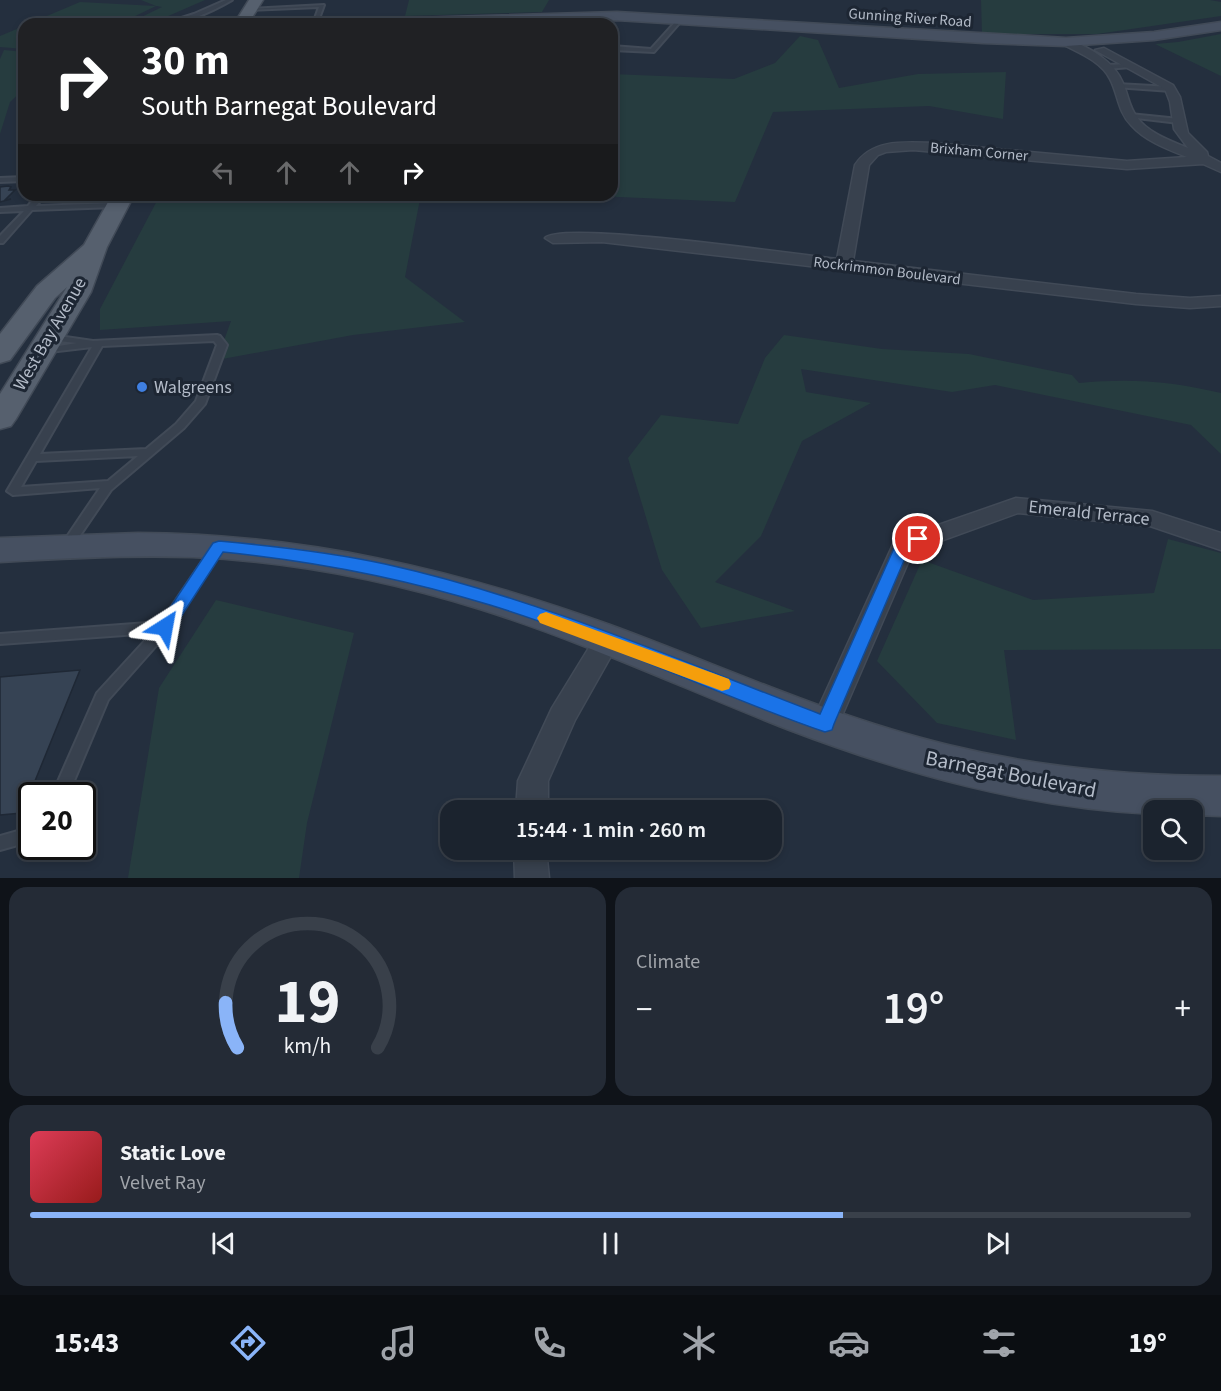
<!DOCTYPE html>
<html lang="en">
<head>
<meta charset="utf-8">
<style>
  body { margin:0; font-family:"Source Sans 3",sans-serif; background:#242b36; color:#f1f3f6; height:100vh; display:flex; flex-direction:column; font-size:22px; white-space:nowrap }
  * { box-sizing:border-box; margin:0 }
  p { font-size:20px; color:#a0a4aa }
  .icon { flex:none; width:33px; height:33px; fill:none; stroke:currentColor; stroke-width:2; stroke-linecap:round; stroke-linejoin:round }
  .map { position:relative; height:878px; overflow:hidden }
  .drawer { display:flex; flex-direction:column; gap:9px; padding:9px; background:#0f1319; flex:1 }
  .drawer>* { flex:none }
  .guide { position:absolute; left:18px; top:18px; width:600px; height:183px; border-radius:18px; box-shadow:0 3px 9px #0003,0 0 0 2px #39404a; background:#202124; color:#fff; overflow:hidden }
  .controls { position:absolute; left:1143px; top:800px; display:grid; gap:12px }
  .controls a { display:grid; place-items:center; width:60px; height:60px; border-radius:12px; background:#1b232e; box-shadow:0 3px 9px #0003,0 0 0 2px #39404a; font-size:30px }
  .speed { position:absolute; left:18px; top:782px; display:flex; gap:12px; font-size:30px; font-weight:700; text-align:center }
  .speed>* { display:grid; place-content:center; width:78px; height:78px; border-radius:50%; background:#1b232e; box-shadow:0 3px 9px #0003,0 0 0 2px #39404a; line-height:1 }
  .speed .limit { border:3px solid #111; border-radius:9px; background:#fff; color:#111 }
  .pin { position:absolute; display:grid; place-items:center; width:51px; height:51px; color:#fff; margin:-26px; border:3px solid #fff; border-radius:50%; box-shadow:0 2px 6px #0007 }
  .me { position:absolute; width:66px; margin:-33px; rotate:34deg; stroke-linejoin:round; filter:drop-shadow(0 0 4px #0008) }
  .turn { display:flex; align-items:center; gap:21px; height:126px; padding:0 24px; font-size:27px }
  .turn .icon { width:78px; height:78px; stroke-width:2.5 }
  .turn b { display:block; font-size:42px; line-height:51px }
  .lanes { display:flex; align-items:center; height:57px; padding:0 24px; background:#0003; justify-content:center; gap:30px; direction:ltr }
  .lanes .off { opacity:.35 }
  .big { font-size:45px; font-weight:600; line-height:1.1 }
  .drawer .card { flex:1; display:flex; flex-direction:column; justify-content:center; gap:9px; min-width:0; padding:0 21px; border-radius:18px; background:#242b36 }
  .drawer .dial { align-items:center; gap:0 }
  .dial svg { height:156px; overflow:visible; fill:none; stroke:#39404a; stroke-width:7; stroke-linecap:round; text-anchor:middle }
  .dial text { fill:#f1f3f6; stroke:none }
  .song { display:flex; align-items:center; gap:18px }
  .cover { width:72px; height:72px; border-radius:9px; background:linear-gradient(135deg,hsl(350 70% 55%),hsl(0 70% 35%)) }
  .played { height:6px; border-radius:3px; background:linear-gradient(90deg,#8ab4f8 70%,#39404a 70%) }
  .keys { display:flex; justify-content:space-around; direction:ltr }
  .heat { display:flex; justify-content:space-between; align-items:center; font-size:33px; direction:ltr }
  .drawer .tiles { flex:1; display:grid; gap:9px; grid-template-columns:1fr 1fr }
  .card:last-child { grid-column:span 2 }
  .trip { position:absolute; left:440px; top:800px; width:342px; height:60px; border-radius:18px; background:#1b232e; box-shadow:0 3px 9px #0003,0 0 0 2px #39404a; font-weight:600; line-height:60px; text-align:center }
  .tabs { display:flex; height:96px; justify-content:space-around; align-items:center; background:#0b0e12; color:#a0a4aa }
  .tabs .icon { width:42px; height:42px }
  .tabs .current { color:#8ab4f8 }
  .tabs b { font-size:27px; color:#f1f3f6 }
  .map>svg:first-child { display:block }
</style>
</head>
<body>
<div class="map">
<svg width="1221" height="878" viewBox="0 0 1221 878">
  <rect width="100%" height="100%" fill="#242f3e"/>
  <g fill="#263c3f">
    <path d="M141,0H205L150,24H127L162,7L157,6H156L119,24H28L80,2L156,6Z"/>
    <path d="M409,0H549L542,12L405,16Z"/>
    <path d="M981,0H1210L1221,2V16L1097,34H982Z"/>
    <path d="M24,26V49L0,47V36Z"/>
    <path d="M1221,34V76L1155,44L1178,42Z"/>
    <path d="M800,36L818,40L839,88L918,74L1006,72L1003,119L929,106L773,112L735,202L573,195H612V74L734,79L775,63Z"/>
    <path d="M4,50L24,52V89L10,102L0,134V59Z"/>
    <path d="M160,195H457L420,199L405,277L465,322L353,335L217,360L231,321L100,330V309Z"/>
    <path d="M784,335L882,349L969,354L1072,375L1079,383C1130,378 1171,381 1221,393V454L1191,425L995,385L952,392L801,369L806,392L871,403L802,441L761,536L715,582L795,611L701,628L662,570L628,458L661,415L738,424L765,358Z"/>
    <path d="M1168,539L1221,553V649L1004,650L1016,740L937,723L877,661L922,560L1033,600L1154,593Z"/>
    <path d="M216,600L354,633L307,823L299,878H128L159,688Z"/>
  </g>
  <g fill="#364354" stroke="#1f2835" stroke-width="1.5">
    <path d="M8,186L11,187L9,190H15L5,200L11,199L0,202V187Z"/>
    <path d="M80,670L22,813L0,815V677Z"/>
  </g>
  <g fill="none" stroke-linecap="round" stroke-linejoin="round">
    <defs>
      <g id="lane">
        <path d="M226,0H232C213,11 185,24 163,24L194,14Z"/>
        <path d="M324,5L317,24H313L319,7L251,10L249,9Z"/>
        <path d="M678,19L682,20L654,52L612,50V46L651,49Z"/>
        <path d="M1129,64L1131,67L1106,69L1103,67L1106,65Z"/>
        <path d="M1117,84L1171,87L1174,89L1171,91L1115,87V85Z"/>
        <path d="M1130,114L1179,119L1182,121L1179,123L1128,117L1127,116Z"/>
        <path d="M24,177V181L0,182V178Z"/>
        <path d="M37,195H45L36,206L116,203L120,205L116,207L32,210L3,243H0V236L24,211L0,212V208L28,206Z"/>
        <path d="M52,335L93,341L217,335L220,336L227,345L205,404L184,428L111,490L70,550H62L60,547L100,488L13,495L7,491L92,347L41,353L39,351L41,349L77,343L49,340L47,338L49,336ZM214,341L217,345L196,401L176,424L146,449L40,454L102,346ZM138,456L108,481L21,487L36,461Z"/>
        <path d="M218,543L222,544L224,547L170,630L108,700L68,795H52L97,693L152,633L0,644V634L161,622L214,544Z"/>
        <path d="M32,827V841L0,850V836Z"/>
      </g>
      <g id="street">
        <path d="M1066,39C1088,46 1114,61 1123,83C1128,94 1129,107 1137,117C1148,133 1171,141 1188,148L1174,129L1170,102L1165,89L1095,50L1104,48L1173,85L1180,97L1188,133L1207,152L1208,156L1221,163V172L1203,164L1127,169L913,150L886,152L878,155L869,165L853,261L1136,294L1190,298L1221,296V306L1190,308L1136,304L602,242L553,243L545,238C560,220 800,255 837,259L855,165C872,139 904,142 932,143L1127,161L1187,157C1167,149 1145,141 1131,125C1118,112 1118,94 1110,79C1101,61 1079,53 1062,44V40Z"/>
        <path d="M1016,498L1152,511L1221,533V550L1150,526L1018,513L913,551L835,732L825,736L815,732L811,724L895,540Z"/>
        <path d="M607,630L616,633L620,640L575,720L548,781V810H516L518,781L552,708L598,633Z"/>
        <path d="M514,849H546L549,878H515Z"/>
      </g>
      <g id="secondary">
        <path d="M617,12L1066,38L1154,32L1221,22V30L1154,40L1066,46L983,43L617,20L481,24H338L345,20Z"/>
        <path d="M138,533C303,534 455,569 610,625C722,666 831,717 948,745C1038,767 1129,776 1221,776V816L1192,815V810H1154V814C1027,808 905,774 787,729C685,689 585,642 480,609C387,580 290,561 192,557C128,555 64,558 0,562V538Z"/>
      </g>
      <g id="primary">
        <path d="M249,0H263L248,24H234Z"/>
        <path d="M112,195H134L107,247L91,292L16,419L11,426L0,429V394L67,287L55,298L10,360L0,363V334L37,286L84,245Z"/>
      </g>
    </defs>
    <use href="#lane" stroke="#414a57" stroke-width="4"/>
    <use href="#street" stroke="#414a57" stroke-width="3"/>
    <use href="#secondary" stroke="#414a57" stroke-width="3"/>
    <use href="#primary" stroke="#414a57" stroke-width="3"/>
    <use href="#lane" fill="#38414e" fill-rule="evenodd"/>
    <use href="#street" fill="#38414e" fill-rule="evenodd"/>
    <use href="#secondary" fill="#465061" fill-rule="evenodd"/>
    <use href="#primary" fill="#56606e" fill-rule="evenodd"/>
  </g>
  <path fill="#1a73e8" stroke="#114b97" stroke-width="1.5" d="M918,534L924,536L926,539L924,543L909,549L834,724L832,730L825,732C712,693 604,640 490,605C402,578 314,561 223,552L171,632L165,634L159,632L157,627L213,543L219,541C274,546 331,552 385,564C535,597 678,660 820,714L895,546L897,542Z"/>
  <path fill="#f59e0b" d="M546,612L729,679L731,684L729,689L722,691L540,623L537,618L540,614Z"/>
  <circle fill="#3f7fe0" stroke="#1d2633" stroke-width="2" cx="142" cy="387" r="6"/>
  <g text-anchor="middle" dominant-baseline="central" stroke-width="6" stroke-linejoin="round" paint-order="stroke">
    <g font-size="15" fill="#b4bcc9" stroke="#1d2633">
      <text transform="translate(910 18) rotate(4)">Gunning River Road</text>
      <text transform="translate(979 152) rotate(5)">Brixham Corner</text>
      <text transform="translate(887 271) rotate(7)">Rockrimmon Boulevard</text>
    </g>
    <g font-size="18" fill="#b4bcc9" stroke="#1d2633">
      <text transform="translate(50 334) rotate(-60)">West Bay Avenue</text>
      <text transform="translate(1089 513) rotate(6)">Emerald Terrace</text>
    </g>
    <g font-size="18" fill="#b4bcc9" stroke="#1d2633" text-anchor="start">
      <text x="154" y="387">Walgreens</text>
    </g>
    <g font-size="21" fill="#b4bcc9" stroke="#1d2633">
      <text transform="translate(1011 774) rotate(11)">Barnegat Boulevard</text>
    </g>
  </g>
</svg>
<div class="controls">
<a><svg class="icon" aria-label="search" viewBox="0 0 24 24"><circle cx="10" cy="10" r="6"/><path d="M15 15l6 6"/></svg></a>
</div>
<div class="speed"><div class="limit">20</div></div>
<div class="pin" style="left:918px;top:539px;background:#d93025"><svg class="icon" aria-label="arrive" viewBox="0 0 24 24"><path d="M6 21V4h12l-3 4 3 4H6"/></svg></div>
<svg class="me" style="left:165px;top:627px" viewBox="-20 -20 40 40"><path d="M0-17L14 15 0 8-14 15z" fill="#1a73e8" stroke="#fff" stroke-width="4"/></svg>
<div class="trip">15:44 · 1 min · 260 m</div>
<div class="guide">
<div class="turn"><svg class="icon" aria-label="right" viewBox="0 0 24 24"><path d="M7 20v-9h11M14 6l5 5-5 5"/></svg><div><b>30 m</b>South Barnegat Boulevard</div></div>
<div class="lanes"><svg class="icon off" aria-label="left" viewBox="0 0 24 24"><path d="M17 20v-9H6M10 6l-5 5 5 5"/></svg><svg class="icon off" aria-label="ahead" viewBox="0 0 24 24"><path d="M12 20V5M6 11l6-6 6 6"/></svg><svg class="icon off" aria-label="ahead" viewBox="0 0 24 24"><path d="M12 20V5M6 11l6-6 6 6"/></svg><svg class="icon" aria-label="right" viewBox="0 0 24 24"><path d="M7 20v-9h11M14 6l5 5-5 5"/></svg></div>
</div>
</div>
<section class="drawer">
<div class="tiles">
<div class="card dial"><svg viewBox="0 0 100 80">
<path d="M14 69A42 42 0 1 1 86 69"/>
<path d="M14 69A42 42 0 0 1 8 46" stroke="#8ab4f8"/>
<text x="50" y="56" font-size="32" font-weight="700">19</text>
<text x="50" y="72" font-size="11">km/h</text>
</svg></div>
<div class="card"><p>Climate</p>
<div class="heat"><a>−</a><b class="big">19°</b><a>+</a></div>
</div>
<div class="card">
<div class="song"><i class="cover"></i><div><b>Static Love</b><p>Velvet Ray</p></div></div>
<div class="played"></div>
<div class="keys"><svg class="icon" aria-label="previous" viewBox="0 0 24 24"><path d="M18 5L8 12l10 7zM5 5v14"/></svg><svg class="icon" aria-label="pause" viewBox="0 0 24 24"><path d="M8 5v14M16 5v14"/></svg><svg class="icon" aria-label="next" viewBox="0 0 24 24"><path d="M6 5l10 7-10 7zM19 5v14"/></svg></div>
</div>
</div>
</section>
<nav class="tabs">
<b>15:43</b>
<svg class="icon current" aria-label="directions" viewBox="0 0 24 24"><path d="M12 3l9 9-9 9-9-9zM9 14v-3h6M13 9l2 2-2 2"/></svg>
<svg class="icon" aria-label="music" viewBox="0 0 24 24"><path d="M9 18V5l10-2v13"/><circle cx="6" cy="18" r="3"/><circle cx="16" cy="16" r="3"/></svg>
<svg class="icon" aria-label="phone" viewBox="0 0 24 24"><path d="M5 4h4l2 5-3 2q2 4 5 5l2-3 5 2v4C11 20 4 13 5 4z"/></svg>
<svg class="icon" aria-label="climate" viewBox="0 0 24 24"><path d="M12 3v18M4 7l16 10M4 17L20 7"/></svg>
<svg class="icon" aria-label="car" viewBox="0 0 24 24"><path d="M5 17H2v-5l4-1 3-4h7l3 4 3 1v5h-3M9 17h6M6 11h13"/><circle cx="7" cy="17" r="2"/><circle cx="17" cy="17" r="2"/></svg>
<svg class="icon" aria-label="filters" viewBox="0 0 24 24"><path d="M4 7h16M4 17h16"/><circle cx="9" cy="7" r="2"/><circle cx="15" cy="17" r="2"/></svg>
<b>19°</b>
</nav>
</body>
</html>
